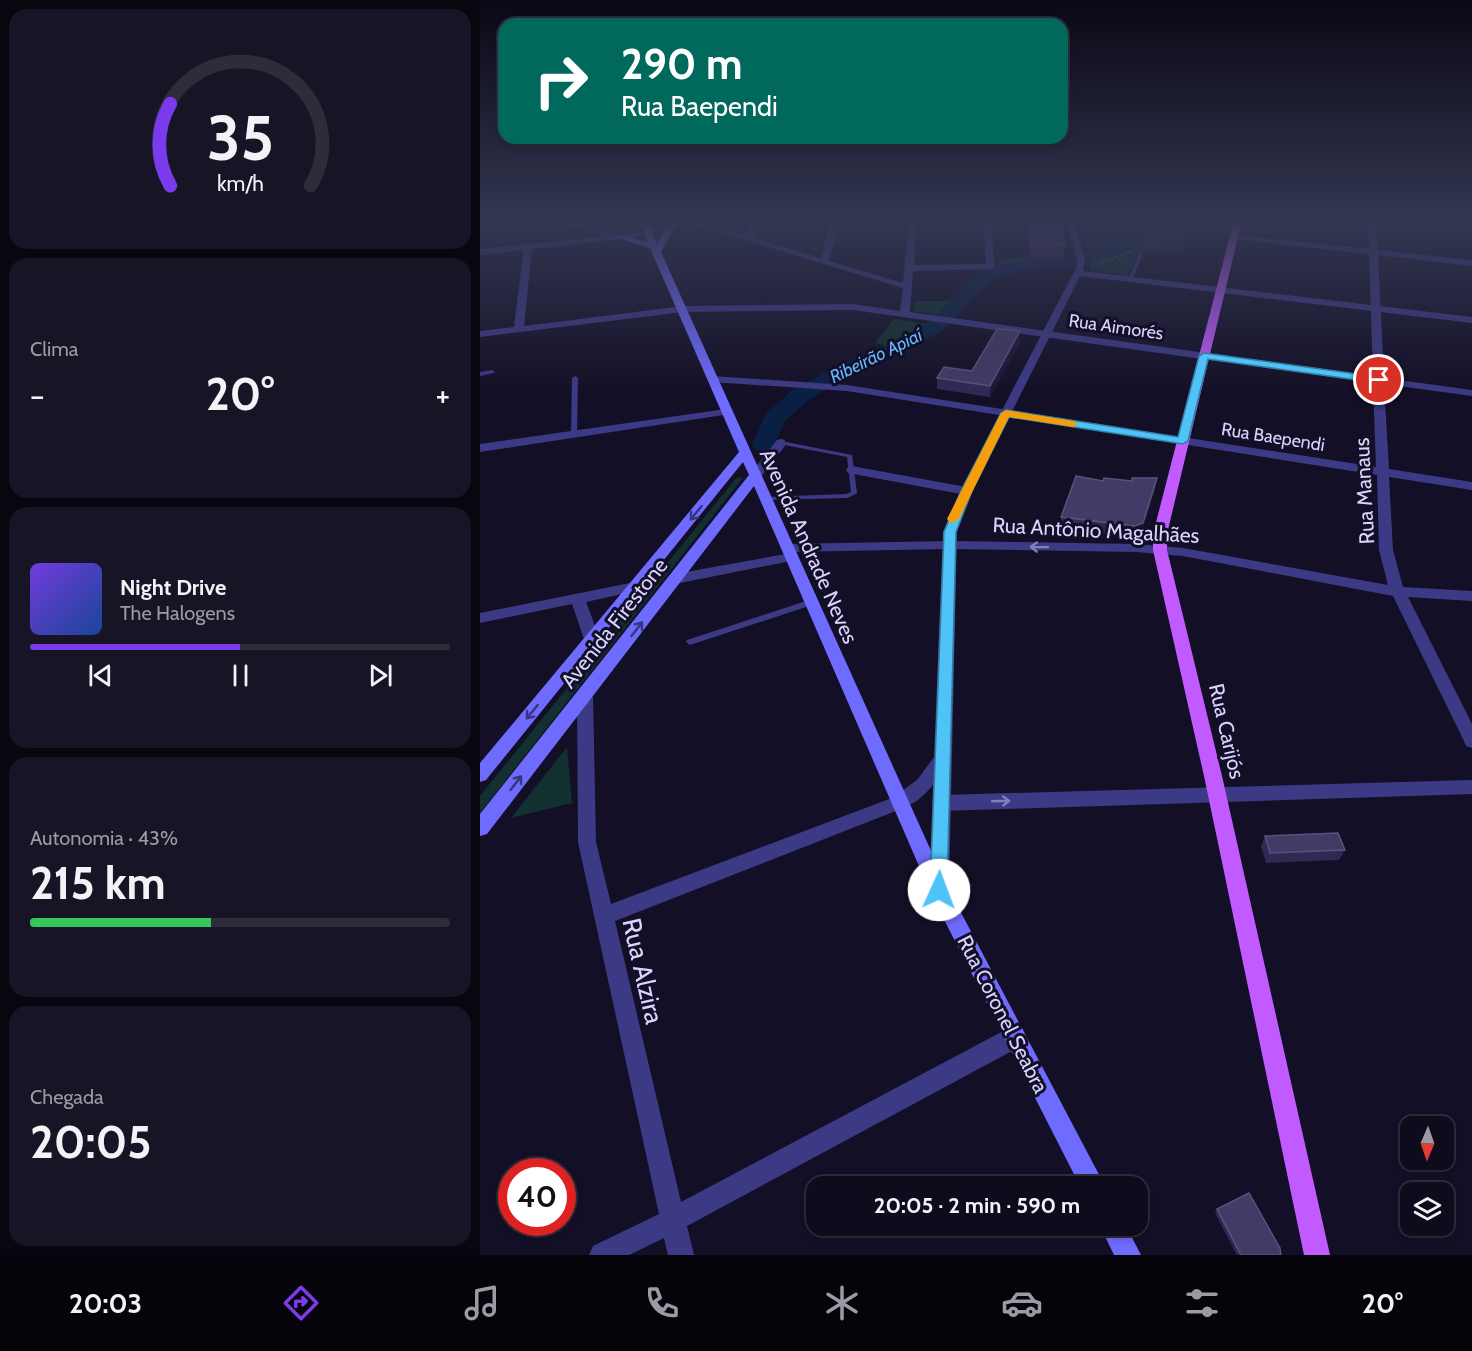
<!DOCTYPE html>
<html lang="pt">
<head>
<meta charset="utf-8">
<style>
  body { margin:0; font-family:Cabin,sans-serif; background:#171425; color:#f1f3f6; height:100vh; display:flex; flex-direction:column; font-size:22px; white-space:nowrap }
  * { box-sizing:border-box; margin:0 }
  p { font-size:20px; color:#9b9ba3 }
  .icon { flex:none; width:33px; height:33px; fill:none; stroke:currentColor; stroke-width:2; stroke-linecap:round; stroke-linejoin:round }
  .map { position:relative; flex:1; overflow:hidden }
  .side { display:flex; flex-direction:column; gap:9px; padding:9px; background:#08060f; width:480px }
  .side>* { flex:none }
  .banner { position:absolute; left:18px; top:18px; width:570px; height:126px; border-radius:18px; box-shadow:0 3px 9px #0003,0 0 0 2px #2e2b3b; background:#00695c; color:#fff; overflow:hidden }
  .needle { width:39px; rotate:182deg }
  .buttons { position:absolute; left:920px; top:1116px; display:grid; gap:12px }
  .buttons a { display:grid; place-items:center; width:54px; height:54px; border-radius:12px; background:#0e0b1c; box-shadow:0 3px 9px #0003,0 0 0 2px #2e2b3b; font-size:30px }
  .speed { position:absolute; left:18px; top:1158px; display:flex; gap:12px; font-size:30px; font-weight:700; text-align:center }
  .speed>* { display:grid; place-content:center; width:78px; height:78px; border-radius:50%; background:#0e0b1c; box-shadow:0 3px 9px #0003,0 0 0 2px #2e2b3b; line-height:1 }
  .speed .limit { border:9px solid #d22; background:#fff; color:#111 }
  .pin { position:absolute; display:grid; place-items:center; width:51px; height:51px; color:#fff; margin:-26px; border:3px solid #fff; border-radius:50%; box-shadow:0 2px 6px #0007 }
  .me { position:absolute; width:66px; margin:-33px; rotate:2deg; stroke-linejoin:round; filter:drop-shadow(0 0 4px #0008) }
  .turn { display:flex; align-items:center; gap:21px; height:126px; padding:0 24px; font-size:27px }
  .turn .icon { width:78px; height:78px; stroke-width:2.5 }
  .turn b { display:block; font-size:42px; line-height:51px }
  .big { font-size:45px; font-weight:700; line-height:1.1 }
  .side .card { flex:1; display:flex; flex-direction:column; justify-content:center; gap:9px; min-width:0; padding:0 21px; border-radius:18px; background:#171425 }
  .side .dial { align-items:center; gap:0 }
  .dial svg { height:156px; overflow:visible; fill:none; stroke:#2e2b3b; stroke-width:7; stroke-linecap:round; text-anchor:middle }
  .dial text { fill:#f1f3f6; stroke:none }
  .song { display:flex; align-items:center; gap:18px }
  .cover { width:72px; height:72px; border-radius:9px; background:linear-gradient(135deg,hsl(260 70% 55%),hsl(220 70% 35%)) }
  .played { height:6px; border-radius:3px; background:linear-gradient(90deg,#7c3aed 50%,#2e2b3b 50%) }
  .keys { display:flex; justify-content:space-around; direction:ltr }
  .heat { display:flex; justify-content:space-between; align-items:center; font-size:33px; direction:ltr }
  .charge { height:9px; border-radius:4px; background:linear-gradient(90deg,#34c759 43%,#2e2b3b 0) }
  .trip { position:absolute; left:326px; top:1176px; width:342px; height:60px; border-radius:18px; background:#0e0b1c; box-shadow:0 3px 9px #0003,0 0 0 2px #2e2b3b; font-weight:700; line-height:60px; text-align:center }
  .dock { display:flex; height:96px; justify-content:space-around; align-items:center; background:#06040b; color:#9b9ba3 }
  .dock .icon { width:42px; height:42px }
  .dock .selected { color:#7c3aed }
  .dock b { font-size:27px; color:#f1f3f6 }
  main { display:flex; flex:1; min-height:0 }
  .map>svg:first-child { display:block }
</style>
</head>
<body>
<main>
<section class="side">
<div class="card dial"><svg viewBox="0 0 100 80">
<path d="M14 69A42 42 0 1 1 86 69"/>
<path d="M14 69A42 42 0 0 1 14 27" stroke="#7c3aed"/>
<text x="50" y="56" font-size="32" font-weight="700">35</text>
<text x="50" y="72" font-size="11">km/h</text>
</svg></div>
<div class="card"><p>Clima</p>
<div class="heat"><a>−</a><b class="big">20°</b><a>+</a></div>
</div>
<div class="card">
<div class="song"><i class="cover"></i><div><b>Night Drive</b><p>The Halogens</p></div></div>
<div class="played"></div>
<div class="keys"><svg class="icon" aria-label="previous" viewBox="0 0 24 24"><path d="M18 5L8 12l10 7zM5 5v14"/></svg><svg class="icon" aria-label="pause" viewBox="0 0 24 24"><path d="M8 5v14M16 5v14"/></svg><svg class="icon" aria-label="next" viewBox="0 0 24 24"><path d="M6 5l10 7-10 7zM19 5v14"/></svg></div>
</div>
<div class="card"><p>Autonomia · 43%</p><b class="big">215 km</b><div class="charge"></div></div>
<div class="card"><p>Chegada</p><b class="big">20:05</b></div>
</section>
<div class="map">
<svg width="992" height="1255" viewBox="0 0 992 1255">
  <rect width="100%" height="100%" fill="#130f26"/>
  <g fill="#12302f">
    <path d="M668,220H713L701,254L659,251L648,276L610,270V259L606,242L655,241L654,245L659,244Z"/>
    <path d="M590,257V264L539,265L506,271L519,265V259Z"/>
    <path d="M435,301H478L464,316L433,311Z"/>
    <path d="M414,319L452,325L414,348L395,343Z"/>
    <path d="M262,477V479L0,813V796L256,478Z"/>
    <path d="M87,747L92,803L31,818Z"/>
  </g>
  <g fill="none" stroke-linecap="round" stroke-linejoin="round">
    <g fill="#0a1f44" fill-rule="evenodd">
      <path d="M657,220H673L661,247L611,260L605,259L602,255L605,251L648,240Z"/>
      <path d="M589,257L595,258L598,262L595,266L539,271L518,277L508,283L464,329L424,353L370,374L326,402L304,422L292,451L284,453L276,451L272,446L285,415L310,392L356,366L410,345L450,321L496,275L506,269L538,261Z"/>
    </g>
    <g stroke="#2fb8b0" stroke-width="1.5" stroke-dasharray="1.5 3" stroke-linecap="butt">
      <path d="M667,245L672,243L683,220"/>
      <path d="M619,264L652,251"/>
    </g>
    <g fill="#3d3a85" fill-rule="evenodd">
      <path d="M660,251L664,252L652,280L648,281V280Z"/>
      <path d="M12,370L15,372L14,373L0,376V372Z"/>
      <path d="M95,376L98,378L97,435L94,437L91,435L92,378Z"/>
      <path d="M301,441L372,455L377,493L376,494L367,498L283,500L282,499L285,497L366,494L371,492L367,457L299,444L298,443Z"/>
      <path d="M329,600H335L336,602L335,604L213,644L210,645L206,642L207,640Z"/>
    </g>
    <g fill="#3d3a85" fill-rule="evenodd">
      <path d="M70,220H82L143,237L139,239Z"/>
      <path d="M199,220H210L265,236L272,220H280L273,238L341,258L351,220H359L349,261L423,283L429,220H437L434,265L506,264L504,220H512L514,269L433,271L430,312L893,376L889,254L753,239L749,237L753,235L889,249L888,220H992V222H896L898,250L992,260V266L898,255L904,378L992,390V396L904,384L909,469L992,482V490L909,477L913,550L923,587L992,591V601L928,597L992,724V748L986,746L984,741L913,596L703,556L656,552L469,549L307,552L300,548L307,544L469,541L656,544L703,548L908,585L899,550L897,475L367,391L232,382L227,379L232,376L367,385L896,467L893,383L373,310L203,312L0,337V331L34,327L44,247L48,244L52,247L44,326L203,306L373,304L420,311L423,288Z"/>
      <path d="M246,409L252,412L250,414L0,452V444Z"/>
      <path d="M301,439L305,440V446L279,479H271L269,476L271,473L297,440Z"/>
      <path d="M372,466L486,487L492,491L486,495L368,473L366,470L368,467Z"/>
      <path d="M311,553L316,554L318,557L316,560L195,584L188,579L195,574Z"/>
      <path d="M155,582L162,587L160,590L106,602L120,639L117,643H107L104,639L92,604L0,623V613Z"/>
      <path d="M105,689L111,691L113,695L116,842L131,904L420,795L426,797L429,802L426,807L135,921L201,1202L527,1029L535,1026L543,1029L546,1037L543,1045L207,1226L214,1255H188L184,1238L149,1255H109L113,1246L179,1214L98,842L97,695L99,691Z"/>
      <path d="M992,780V794L462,811L456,808L453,803L456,798L462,795Z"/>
    </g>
    <g fill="#3d3a85" fill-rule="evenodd">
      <path d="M586,220H594L605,259L603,271L992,317V323L600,276L492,491L477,532L469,889L466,895L459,898L452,895L449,889L453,785C445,795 427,812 414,807L411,802L414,797L438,779L454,757L463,532L480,491L596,268L597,259Z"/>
      <path d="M189,225H192V229L168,236L0,255V249L167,232Z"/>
    </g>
    <g fill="#6f6bff" fill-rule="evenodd">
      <path d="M158,220H166L177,244L190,220H198L181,252L466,884L625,1186H600L452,896L274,486L7,834L0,836V814L269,475L263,462L6,780L0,782V763L259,452L170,248L135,237L139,235L168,242Z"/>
      <path d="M620,1226H646L661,1255H634Z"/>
    </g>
    <path fill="#c25bff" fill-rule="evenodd" d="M754,220H762L687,534V550L742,776L850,1255H824L724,776L673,550V534Z"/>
  </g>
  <g fill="#312854">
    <path d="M548,221L585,245L584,257L550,258L547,233Z"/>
    <path d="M540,342L510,397L457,389V378L492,371Z"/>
    <path d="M652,478L675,490L661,534L653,538L580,528L581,517L623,481H652Z"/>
    <path d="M785,836L865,850L859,860L786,863L781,846Z"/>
    <path d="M737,1209L801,1255H757L735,1213Z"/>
  </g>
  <g fill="#1d163a">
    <path d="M540,331V342L510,397V386Z"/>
    <path d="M677,478L675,490L661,534L653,538L655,526Z"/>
  </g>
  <g fill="#433a66" stroke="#5a527e" stroke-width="1.5">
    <path d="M548,221H580L585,245L551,246Z"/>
    <path d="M517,329L540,331L510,386L457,378L464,367L492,371Z"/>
    <path d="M596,476L623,481L624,478L652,481V478H677L663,523L655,526L581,517Z"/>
    <path d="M858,833L865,850L790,853L785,836Z"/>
    <path d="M769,1193L800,1248L801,1255H761L737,1209Z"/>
  </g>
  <defs><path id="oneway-shaft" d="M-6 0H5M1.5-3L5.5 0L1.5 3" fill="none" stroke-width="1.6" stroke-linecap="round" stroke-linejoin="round" transform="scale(1.5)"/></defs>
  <g stroke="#38347d">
    <use href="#oneway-shaft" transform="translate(216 513) rotate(129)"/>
    <use href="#oneway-shaft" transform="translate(157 629) rotate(-52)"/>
    <use href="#oneway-shaft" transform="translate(52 712) rotate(129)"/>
    <use href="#oneway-shaft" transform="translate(36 783) rotate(-52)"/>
  </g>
  <g stroke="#837fbc">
    <use href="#oneway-shaft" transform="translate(559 547) rotate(-179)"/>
    <use href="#oneway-shaft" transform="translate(521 801) rotate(-2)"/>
  </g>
  <linearGradient id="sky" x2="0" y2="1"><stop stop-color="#0a0815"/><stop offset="0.56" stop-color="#333752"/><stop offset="1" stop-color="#333752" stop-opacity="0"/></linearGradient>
  <rect width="992" height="395" fill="url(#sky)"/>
  <path fill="#4fc3f7" stroke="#337fa1" stroke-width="1.5" d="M724,353L899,377L904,380L899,383L728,359L708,441L703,444L529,417L492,491L476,532L467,890L465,895L459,898L452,895L450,890L464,532L481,491L521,413L526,410L698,437L719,356Z"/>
  <path fill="#f59e0b" d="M526,410L593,421L598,424L593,427L529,417L479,519L473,523L469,522L467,519L521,413Z"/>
  <g text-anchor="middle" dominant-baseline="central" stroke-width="6" stroke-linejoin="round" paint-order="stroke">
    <g font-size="18" fill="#d9d4ff" stroke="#130f26">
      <text transform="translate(636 327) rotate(8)">Rua Aimorés</text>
      <text transform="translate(793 437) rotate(9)">Rua Baependi</text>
    </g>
    <g font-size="18" font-style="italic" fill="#62b6ff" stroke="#130f26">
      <text transform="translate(396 356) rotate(-26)">Ribeirão Apiaí</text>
    </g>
    <g font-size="21" fill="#d9d4ff" stroke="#130f26">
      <text transform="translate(884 491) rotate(-93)">Rua Manaus</text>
      <text transform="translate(616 530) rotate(3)">Rua Antônio Magalhães</text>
      <text transform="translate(329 546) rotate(66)">Avenida Andrade Neves</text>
      <text transform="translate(134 623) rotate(-52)">Avenida Firestone</text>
      <text transform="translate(747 731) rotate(77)">Rua Carijós</text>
      <text transform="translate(523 1014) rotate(63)">Rua Coronel Seabra</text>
    </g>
    <g font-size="26" fill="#d9d4ff" stroke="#130f26">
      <text transform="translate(163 971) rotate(77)">Rua Alzira</text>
    </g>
  </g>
</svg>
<div class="buttons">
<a><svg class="needle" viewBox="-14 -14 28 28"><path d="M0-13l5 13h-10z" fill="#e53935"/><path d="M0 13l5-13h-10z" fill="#9b9ba3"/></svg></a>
<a><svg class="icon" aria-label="layers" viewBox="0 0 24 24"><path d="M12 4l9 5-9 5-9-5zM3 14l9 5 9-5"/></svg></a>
</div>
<div class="speed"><div class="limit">40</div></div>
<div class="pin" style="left:899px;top:380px;background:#d93025"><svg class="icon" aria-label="arrive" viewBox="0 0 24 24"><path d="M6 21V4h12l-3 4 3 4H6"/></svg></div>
<svg class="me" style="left:459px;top:890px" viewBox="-20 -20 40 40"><circle r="19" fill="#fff"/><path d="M0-13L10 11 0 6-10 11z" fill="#4fc3f7"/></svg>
<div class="trip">20:05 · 2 min · 590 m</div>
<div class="banner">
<div class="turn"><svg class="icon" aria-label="right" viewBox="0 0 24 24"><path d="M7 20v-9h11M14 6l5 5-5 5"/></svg><div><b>290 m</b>Rua Baependi</div></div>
</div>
</div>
</main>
<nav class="dock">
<b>20:03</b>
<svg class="icon selected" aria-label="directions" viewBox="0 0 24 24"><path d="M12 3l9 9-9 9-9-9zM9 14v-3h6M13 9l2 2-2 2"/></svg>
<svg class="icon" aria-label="music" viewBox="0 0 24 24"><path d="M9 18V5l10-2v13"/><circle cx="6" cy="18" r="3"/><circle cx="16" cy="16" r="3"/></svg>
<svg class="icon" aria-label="phone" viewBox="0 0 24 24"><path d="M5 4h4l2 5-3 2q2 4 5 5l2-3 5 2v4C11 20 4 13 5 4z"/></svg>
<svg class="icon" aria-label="climate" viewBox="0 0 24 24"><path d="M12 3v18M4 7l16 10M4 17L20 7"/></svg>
<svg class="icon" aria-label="car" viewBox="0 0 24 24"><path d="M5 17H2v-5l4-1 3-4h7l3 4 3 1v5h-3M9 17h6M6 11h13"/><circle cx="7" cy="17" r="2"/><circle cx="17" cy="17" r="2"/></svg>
<svg class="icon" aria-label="filters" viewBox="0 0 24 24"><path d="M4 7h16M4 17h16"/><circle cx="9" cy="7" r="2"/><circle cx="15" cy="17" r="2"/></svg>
<b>20°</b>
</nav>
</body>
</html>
